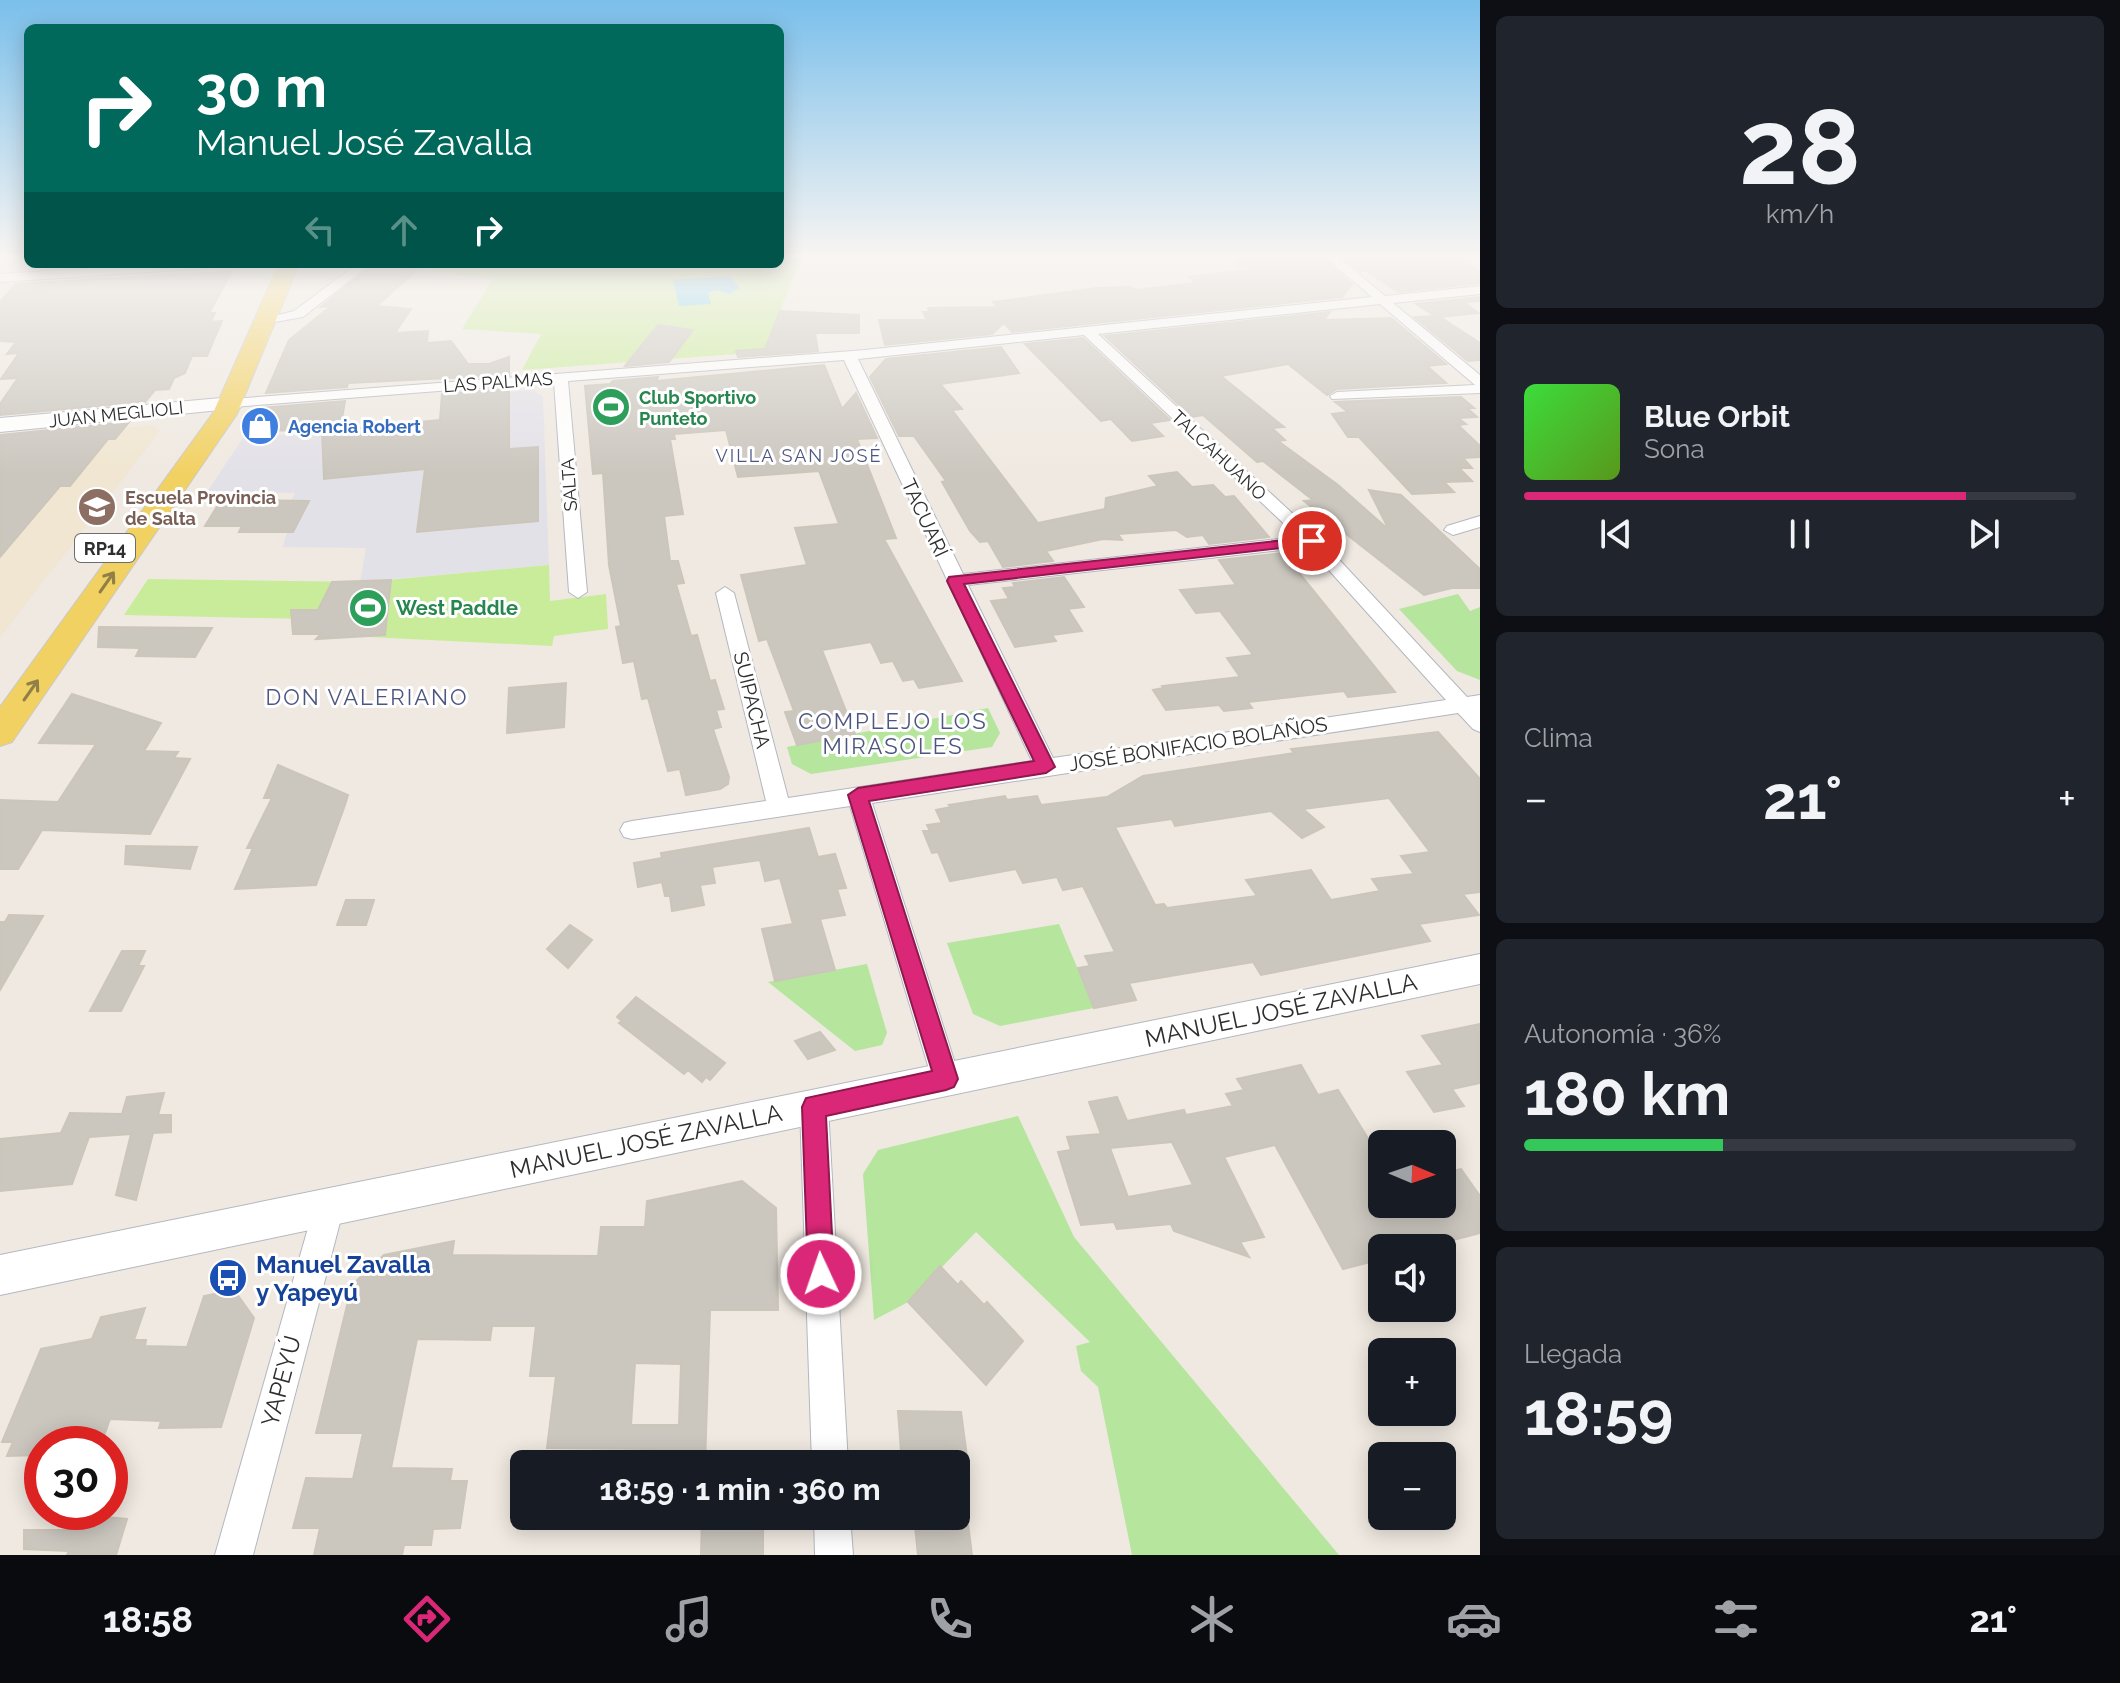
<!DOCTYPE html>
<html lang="es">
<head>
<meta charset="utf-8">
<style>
  body { margin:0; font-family:Raleway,sans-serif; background:#20242c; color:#f1f3f6; height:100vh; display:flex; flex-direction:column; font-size:30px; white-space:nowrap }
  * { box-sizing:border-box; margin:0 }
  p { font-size:26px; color:#9ea1a6 }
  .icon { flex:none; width:44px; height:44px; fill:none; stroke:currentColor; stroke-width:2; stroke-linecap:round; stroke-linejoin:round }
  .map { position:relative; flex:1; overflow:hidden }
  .panel { display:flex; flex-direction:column; gap:16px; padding:16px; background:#0d0f14; width:640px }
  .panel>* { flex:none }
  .top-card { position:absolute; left:24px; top:24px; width:760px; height:244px; border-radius:12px; box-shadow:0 4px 20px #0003; background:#00695c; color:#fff; overflow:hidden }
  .needle { width:52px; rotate:92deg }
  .controls { position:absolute; left:1368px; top:1130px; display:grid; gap:16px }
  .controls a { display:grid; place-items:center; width:88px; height:88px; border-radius:12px; background:#171b24; box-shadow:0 4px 20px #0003; font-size:40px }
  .speed { position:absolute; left:24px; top:1426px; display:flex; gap:16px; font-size:40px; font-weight:700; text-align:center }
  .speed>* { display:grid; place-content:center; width:104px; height:104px; border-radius:50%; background:#171b24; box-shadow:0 4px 20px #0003; line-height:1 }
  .speed .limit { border:12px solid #d22; background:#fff; color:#111 }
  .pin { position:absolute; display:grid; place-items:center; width:68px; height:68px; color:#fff; margin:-34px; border:4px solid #fff; border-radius:50%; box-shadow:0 2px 8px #0007 }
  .me { position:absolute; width:88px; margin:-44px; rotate:357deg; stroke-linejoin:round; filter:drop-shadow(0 0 6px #0008) }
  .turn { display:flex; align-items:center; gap:28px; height:168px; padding:0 40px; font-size:36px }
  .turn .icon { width:104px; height:104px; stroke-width:2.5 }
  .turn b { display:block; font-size:56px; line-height:68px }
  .lanes { display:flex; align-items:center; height:76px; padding:0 40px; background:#0003; justify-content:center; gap:40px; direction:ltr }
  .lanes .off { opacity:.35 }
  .big { font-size:60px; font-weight:700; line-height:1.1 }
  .panel .widget { flex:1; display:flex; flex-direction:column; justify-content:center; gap:12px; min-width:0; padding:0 28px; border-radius:12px; background:#20242c }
  .panel .dial { align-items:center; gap:0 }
  .dial b { font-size:104px; line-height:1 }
  .song { display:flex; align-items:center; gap:24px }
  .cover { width:96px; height:96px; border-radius:12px; background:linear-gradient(135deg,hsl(120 70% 55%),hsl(90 70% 35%)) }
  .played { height:8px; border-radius:4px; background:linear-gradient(90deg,#db2777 80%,#363941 80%) }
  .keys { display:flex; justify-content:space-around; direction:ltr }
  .heat { display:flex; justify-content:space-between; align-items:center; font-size:44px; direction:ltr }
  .charge { height:12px; border-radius:6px; background:linear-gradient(90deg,#34c759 36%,#363941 0) }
  .trip { position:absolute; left:510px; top:1450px; width:460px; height:80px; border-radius:12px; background:#171b24; box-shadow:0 4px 20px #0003; font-weight:700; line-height:80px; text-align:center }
  .tabs { display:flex; height:128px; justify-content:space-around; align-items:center; background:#090b0e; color:#9ea1a6 }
  .tabs .icon { width:56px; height:56px }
  .tabs .current { color:#db2777 }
  .tabs b { font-size:36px; color:#f1f3f6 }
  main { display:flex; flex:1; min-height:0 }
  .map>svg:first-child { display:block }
</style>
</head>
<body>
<main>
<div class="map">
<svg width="1480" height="1555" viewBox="0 0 1480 1555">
  <rect width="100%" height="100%" fill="#efe9e1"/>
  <path fill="#e3e1e8" d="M532,390L543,396L549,565L360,582L366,548L283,547L291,516H283L295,493L207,492L245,435H298L316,407L341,429L440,420L441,397Z"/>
  <path fill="#f0e6d1" d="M151,425L160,431L0,637V440Z"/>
  <g fill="#b6e59e">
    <path d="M1458,594L1470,611L1480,607V680L1457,671L1399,609Z"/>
    <path d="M988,708L1000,733L992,747L811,774L792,764L787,747Z"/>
    <path d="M1059,924L1094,1008L1000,1026L973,1014L947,943Z"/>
    <path d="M867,964L887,1033L882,1045L855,1051L768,982Z"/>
    <path d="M1018,1116L1074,1237L1339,1555H1132L1098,1387L1081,1371L1076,1346L1090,1342L976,1232L908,1302L874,1320L863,1174L878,1150Z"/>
  </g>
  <g fill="#c9ec9a">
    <path d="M780,257H801L764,352L522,370L541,334L462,329L493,279L379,265L780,264Z"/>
    <path d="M549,565L550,601L606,594L608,629L554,636L552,646L309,634L307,619L124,615L148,579L366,582Z"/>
  </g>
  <path fill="#75cff0" d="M730,276L740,288L729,294L717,290L708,293L711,304L679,306L673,280Z"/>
  <g fill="#cbc7bf" stroke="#cbc5ba" stroke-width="2" fill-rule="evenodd">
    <path d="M1240,257H1322L1352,284L1342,297L1012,332L1004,323L992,334L885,345L879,320H927L923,312H929L928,308L998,307L993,302L1097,288L1131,287L1135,290L1197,283L1189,277L1257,269L1239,265Z"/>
    <path d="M1342,257H1458L1480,271V283L1398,292L1364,269L1361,272Z"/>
    <path d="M374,264L417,269L377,306L411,309L395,333L428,331L427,343L451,341L468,364H489L509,357V375L348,383L347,387L266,393L289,340L331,306L321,307Z"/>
    <path d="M232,271L209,313H215L211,322L222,321L207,356H192L185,373L174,378L169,389L155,390L145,402L0,415V404L18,378L1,379L19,353L7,354L16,342L0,341V302L16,284Z"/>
    <path d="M1480,297V301L1464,302L1478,313L1440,317L1480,343V360L1468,361L1414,317L1435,316L1416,304Z"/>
    <path d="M780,311L859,315V333H815L818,351L738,357L736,351L765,349Z"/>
    <path d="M1330,312L1324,320L1391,318L1446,364L1427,366L1446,383L1337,389L1327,395L1288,364L1221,376L1284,427L1272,428L1285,440L1278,441L1338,485L1389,530L1369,490L1401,495L1480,569V588H1452L1424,595L1304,501L1313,500L1263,461L1257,462L1203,415L1192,417L1105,336Z"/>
    <path d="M658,325L693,330L669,362L625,366Z"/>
    <path d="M1083,338L1170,420L1150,423L1163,436L1132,441L1111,419L1101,421L1025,344Z"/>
    <path d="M1001,347L1019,373L940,384L962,409L952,410L1038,523L1105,509L1106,498L1158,486L1149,476L1177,472L1192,487L1213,485L1225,497L1234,496L1269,537L1209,544L1203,535L1187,537L1176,530L1118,534L1122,540L1103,539L1046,551L1053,561L1003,567L988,541L980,542L970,531L942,482L946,481L914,436H899L870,377L886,359Z"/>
    <path d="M824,365L842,409L856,393L877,438L857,439L896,538L884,539L962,681L919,688L914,679L903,681L893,661L881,663L871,642L822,650L855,734L797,745L785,712L794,711L767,639L759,641L741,575L807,565L795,528L839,524L819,471L738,477L726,430L674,434L675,439H670L683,514L664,516L670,561H678L684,583L676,584L691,636L697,635L710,681L715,680L724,709L716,710L721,727L713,729L729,777L728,784L720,789L686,795L680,769L668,771L648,698L642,699L634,661L623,663L616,627L621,626L609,565L603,473L593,474L585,386L610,384L613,381L658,377L656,381Z"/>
    <path d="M509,389V449L538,447V521L417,532L425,469L324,479L322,431H325L253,430L261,408L345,401L340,430L440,420L442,394Z"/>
    <path d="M1461,397L1474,408H1467L1477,417L1458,418L1466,424L1458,425L1480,446V457L1463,458L1472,468H1459L1472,481L1444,482L1454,492L1412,494L1359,437H1348L1332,414L1348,412L1335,402Z"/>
    <path d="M129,422L115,439H108L70,486H60L0,557V435Z"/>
    <path d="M221,500L309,501L293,532H239L242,526H205Z"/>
    <path d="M1283,553L1395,692L1348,697L1344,691L1248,702L1252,708L1224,711L1219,705L1166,710L1153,690L1163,688L1162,686L1240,677L1227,658L1253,655L1220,611L1196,613L1180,590L1236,585L1219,560Z"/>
    <path d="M1064,577L1084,607L1068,609L1082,631L1052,635L1056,641L1015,647L991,601L1009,599L1003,588L1015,587L1013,583Z"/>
    <path d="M391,580L385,635L316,639L321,634H293L291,610H318L332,582Z"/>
    <path d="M99,627L212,628L195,657L136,656L140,648L98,647Z"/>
    <path d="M566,683L564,727L507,733L509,688Z"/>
    <path d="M72,694L161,723L144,751L178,752L174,758L190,759L150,834L42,830L18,869H0V800L58,802L96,744L39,743Z"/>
    <path d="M1438,732L1480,779V892L1463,894L1479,915L1419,924L1430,941L1261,975L1253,962L1129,983L1136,1000L1094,1008L1078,968L1090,966L1085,956L1115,952L1083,886L1063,890L1057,877L1023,883L1016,869L950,881L938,852L932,853L923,831H930L927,825L942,823L936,810L951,807L949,805L1005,796L1007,800L1037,796L1041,805L1107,797L1143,776L1294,753L1291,749ZM1389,798L1430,852L1401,856L1414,874L1372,879L1380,891L1331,900L1311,870L1246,880L1257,896L1167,908L1164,904L1155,905L1115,827L1172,819L1175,826L1271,811L1302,838L1324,827L1303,809Z"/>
    <path d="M278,765L348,795L345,805L316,885L235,889L253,848H247L272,798H264Z"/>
    <path d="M809,828L818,857L835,854L846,888L837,889L845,915L820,919L835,970L775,981L762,929L793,924L780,878L765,881L760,860L712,867L715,883L700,885L704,905L672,911L670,896H665L662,882L638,887L634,863L662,858L661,853Z"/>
    <path d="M126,846L197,847L190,869L125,864Z"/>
    <path d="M346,900H374L366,925H337Z"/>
    <path d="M9,915L43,916L0,990V922H5Z"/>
    <path d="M570,925L592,940L568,968L547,949Z"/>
    <path d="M122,951H145L138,966H144L121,1011H90Z"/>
    <path d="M636,997L725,1063L710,1080L706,1077L702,1082L688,1070L684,1074L619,1023L622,1021L617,1017Z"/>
    <path d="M1480,1024V1083L1452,1089L1464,1106L1434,1112L1407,1072L1443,1065L1422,1036Z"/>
    <path d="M820,1032L835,1050L808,1059L795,1041Z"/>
    <path d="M1301,1065L1318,1095L1338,1090L1382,1161V1204H1442V1173L1461,1169L1480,1196V1233L1423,1248H1382V1259L1343,1269L1275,1145L1224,1157L1264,1237L1240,1242L1249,1257L1174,1231L1171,1224L1117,1229L1114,1222L1081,1225L1058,1152L1071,1150L1067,1137L1101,1134L1089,1102L1117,1097L1127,1121L1184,1110L1186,1115L1233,1106L1226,1094L1244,1090L1237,1079ZM1172,1142L1193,1185L1128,1197L1110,1148Z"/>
    <path d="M164,1093L158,1115H171V1132L153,1133L136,1200L116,1195L131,1134L89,1137L72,1184L0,1191V1139L61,1133L70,1113L122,1114L127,1097Z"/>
    <path d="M742,1181L776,1208L778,1310H710L705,1464H653L654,1449L547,1448L556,1376H530L536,1326H492L490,1340L417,1339L391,1468L452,1469L450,1481H467L460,1528L433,1529L431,1545H404L402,1555H314L320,1528H293L306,1478L353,1479L363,1433H316L352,1285L384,1255L454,1241L452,1255L598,1256L601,1227H645L647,1201ZM635,1363L681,1364L679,1425H631Z"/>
    <path d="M940,1266L958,1285L961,1281L984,1305L987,1302L1023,1341L986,1385L908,1302Z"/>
    <path d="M234,1290L254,1318L221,1427L159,1428L161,1421L110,1419L101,1444H42V1455L7,1456L13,1442H2L41,1349L92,1339L101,1317L145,1308L134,1340H146L145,1346L187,1347L204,1296Z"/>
    <path d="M898,1411L961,1412L968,1464H902Z"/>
    <path d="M82,1515L127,1519L116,1555H67L69,1551L24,1549V1530H77Z"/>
    <path d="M702,1516H763V1555H701Z"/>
    <path d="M914,1516H967L972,1555H918Z"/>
  </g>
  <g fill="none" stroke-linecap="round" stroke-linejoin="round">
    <defs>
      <g id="minor">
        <path d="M1325,257H1338L1385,296L1480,286V294L1393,303L1480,375V393L1332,399L1330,396L1337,392L1475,385L1380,304L1098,334L1318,537L1467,697L1480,695V732L1473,729L1458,713L872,803L960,1079L956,1089L946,1093L936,1089L932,1079L850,806L632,839L624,837L620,830L624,823L632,821L766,801L716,593L725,587L734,593L788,798L1032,761L844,360L568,381L587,592L578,598L569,592L554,382L232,407L225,403L232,399L865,350L1372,297ZM1084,335L1298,537L963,574L858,359ZM1308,547L1446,700L1053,758L968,585Z"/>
        <path d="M1472,257H1480V262Z"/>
        <path d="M154,264H214L208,268L0,282V274Z"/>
        <path d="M357,264H371L303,317L269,323L262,319L294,311Z"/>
        <path d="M1480,516V527L1453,535L1444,530L1447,526Z"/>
        <path d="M814,1093L824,1097L828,1107L848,1464H812L800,1107L804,1097Z"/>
        <path d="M329,1192L340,1196L344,1207L253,1555H215L314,1207L318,1196Z"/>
        <path d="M814,1516H850L853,1555H815Z"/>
      </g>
      <path id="tertiary" d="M1480,954V984L0,1295V1255Z"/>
      <path id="secondary" d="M232,397L243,403L240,408L0,432V418Z"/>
      <path id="primary" d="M279,264H299L237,414L12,742L0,746V707L213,413Z"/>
    </defs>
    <use href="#minor" stroke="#b4b7c1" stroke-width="2"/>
    <use href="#tertiary" stroke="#b4b7c1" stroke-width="2"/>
    <use href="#secondary" stroke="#b4b7c1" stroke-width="2"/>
    <use href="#primary" stroke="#c9c9c9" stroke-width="2"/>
    <use href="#minor" fill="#fff" fill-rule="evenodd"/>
    <use href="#tertiary" fill="#fff" fill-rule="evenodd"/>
    <use href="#secondary" fill="#fff" fill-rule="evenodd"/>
    <use href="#primary" fill="#f2d163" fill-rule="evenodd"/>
  </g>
  <defs><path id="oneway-shaft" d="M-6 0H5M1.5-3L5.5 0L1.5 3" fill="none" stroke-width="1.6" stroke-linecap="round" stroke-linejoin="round" transform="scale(2)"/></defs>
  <g stroke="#908048">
    <use href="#oneway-shaft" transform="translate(107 582) rotate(-55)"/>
    <use href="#oneway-shaft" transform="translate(31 690) rotate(-55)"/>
  </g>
  <linearGradient id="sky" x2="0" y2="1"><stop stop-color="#7abfeb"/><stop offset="0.54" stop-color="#f8f5f2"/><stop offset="1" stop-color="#f8f5f2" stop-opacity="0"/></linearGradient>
  <rect width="1480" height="474" fill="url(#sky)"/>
  <path fill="#db2777" stroke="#8e194d" stroke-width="2" d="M1312,537L1317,538V544L964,584L1055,767L1046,773L869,801L958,1079L954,1087L946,1090L826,1116L834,1274L830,1283L821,1287L812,1283L808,1274L802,1107L806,1098L932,1071L848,795L858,788L1034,761L947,581L949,577Z"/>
  <defs>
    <symbol id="stadium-disc" viewBox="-11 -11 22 22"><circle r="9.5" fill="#2e9e5b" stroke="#fff"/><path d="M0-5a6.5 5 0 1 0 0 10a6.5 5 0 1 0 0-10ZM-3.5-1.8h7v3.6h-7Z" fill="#fff"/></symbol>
    <symbol id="shop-disc" viewBox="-11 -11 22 22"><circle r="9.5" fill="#3f7fe0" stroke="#fff"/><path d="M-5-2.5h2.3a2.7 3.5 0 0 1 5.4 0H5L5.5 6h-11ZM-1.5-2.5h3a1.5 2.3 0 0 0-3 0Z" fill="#fff"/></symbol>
    <symbol id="school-disc" viewBox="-11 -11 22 22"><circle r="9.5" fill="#8d6e63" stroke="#fff"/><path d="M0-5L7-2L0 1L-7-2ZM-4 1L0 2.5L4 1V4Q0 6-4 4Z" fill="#fff"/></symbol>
    <symbol id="bus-disc" viewBox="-11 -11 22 22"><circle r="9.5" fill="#1a4fb4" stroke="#fff"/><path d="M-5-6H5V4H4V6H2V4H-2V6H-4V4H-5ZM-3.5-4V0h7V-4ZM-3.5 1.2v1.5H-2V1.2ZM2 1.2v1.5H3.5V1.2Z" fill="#fff"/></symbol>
  </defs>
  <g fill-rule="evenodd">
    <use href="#stadium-disc" x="589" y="385" width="44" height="44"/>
    <use href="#shop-disc" x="238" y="404" width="44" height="44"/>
    <use href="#school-disc" x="75" y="485" width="44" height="44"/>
    <use href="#stadium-disc" x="346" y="586" width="44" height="44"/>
    <use href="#bus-disc" x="206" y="1256" width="44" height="44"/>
  </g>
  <g text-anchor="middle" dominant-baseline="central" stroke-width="6" stroke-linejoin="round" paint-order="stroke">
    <g font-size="18" fill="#2e2e2e" stroke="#fff">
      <text transform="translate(498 382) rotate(-4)">LAS PALMAS</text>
      <text transform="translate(116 414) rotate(-6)">JUAN MEGLIOLI</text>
      <text transform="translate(1219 455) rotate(43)">TALCAHUANO</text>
      <text transform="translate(569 485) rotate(-94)">SALTA</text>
    </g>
    <g font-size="18" font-weight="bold" fill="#27864d" stroke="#fff" text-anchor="start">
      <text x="639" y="397">Club Sportivo<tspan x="639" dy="21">Punteto</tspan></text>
    </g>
    <g font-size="18" font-weight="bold" fill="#366cbe" stroke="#fff" text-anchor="start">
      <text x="288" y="426">Agencia Robert</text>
    </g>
    <g font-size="18" letter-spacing="2" fill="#4d5680" stroke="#fff">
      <text x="799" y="455">VILLA SAN JOSÉ</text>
    </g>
    <g font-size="18" font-weight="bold" fill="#785e54" stroke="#fff" text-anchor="start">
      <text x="125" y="497">Escuela Provincia<tspan x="125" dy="21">de Salta</tspan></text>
    </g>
    <rect fill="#fff" stroke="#6d6d6d" stroke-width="2" x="75" y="534" width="60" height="28" rx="6"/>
    <g font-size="18" font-weight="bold" fill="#2e2e2e">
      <text x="105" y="548">RP14</text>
    </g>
    <g font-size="20" fill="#2e2e2e" stroke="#fff">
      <text transform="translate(925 518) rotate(65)">TACUARÍ</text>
      <text transform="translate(752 700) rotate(76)">SUIPACHA</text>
      <text transform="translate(1198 744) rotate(-9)">JOSÉ BONIFACIO BOLAÑOS</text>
    </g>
    <g font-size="20" font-weight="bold" fill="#27864d" stroke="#fff" text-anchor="start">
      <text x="396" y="608">West Paddle</text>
    </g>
    <g font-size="22" letter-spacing="2" fill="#4d5680" stroke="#fff">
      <text x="367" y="697">DON VALERIANO</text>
      <text x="893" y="721">COMPLEJO LOS<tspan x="893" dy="25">MIRASOLES</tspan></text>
    </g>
    <g font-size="24" fill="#2e2e2e" stroke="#fff">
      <text transform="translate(1281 1010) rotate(-12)">MANUEL JOSÉ ZAVALLA</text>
      <text transform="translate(646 1141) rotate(-12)">MANUEL JOSÉ ZAVALLA</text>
      <text transform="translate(281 1381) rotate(-75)">YAPEYÚ</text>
    </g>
    <g font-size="24" font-weight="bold" fill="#164399" stroke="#fff" text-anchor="start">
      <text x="256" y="1264">Manuel Zavalla<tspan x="256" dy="28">y Yapeyú</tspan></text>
    </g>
  </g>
</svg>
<div class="controls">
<a><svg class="needle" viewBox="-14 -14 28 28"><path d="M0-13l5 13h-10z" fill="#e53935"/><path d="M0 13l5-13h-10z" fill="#9ea1a6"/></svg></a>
<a><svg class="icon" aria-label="sound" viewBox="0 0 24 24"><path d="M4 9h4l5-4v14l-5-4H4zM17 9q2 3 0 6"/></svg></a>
<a>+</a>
<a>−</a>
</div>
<div class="speed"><div class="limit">30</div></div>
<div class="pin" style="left:1312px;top:541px;background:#d93025"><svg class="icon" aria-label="arrive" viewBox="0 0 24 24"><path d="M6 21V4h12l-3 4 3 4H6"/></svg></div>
<svg class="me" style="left:821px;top:1274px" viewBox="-20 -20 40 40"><circle r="17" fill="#db2777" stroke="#fff" stroke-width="3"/><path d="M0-11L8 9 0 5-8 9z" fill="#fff"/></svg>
<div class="trip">18:59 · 1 min · 360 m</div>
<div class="top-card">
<div class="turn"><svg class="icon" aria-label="right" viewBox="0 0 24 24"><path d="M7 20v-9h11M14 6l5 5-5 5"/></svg><div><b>30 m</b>Manuel José Zavalla</div></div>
<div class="lanes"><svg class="icon off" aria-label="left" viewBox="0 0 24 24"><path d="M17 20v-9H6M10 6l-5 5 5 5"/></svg><svg class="icon off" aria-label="ahead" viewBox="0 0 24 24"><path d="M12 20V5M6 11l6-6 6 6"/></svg><svg class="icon" aria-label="right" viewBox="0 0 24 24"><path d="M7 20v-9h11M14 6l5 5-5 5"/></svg></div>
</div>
</div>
<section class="panel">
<div class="widget dial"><b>28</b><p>km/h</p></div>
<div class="widget">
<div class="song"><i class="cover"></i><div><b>Blue Orbit</b><p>Sona</p></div></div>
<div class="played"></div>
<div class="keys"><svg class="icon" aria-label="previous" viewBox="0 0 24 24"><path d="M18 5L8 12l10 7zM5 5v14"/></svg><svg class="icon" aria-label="pause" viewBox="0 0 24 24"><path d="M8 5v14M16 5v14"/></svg><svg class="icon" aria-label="next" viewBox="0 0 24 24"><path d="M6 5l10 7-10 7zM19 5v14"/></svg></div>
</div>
<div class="widget"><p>Clima</p>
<div class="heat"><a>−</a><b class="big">21°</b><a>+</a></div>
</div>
<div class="widget"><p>Autonomía · 36%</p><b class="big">180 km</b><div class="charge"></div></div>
<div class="widget"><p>Llegada</p><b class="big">18:59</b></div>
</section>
</main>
<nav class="tabs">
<b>18:58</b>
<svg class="icon current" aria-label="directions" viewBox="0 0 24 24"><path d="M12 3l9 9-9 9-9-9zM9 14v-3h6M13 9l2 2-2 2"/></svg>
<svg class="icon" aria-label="music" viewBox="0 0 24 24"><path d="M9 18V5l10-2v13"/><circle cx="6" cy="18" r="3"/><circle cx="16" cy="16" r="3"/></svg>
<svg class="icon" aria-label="phone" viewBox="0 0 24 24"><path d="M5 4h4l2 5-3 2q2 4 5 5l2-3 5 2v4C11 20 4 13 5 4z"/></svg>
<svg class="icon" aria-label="climate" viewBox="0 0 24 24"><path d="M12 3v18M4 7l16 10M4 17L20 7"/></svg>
<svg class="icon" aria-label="car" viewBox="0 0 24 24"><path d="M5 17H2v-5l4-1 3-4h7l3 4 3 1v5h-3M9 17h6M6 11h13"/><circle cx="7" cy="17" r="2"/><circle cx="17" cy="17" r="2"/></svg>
<svg class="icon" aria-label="filters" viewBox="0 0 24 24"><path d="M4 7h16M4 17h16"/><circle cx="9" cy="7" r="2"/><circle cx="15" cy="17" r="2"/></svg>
<b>21°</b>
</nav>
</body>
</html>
